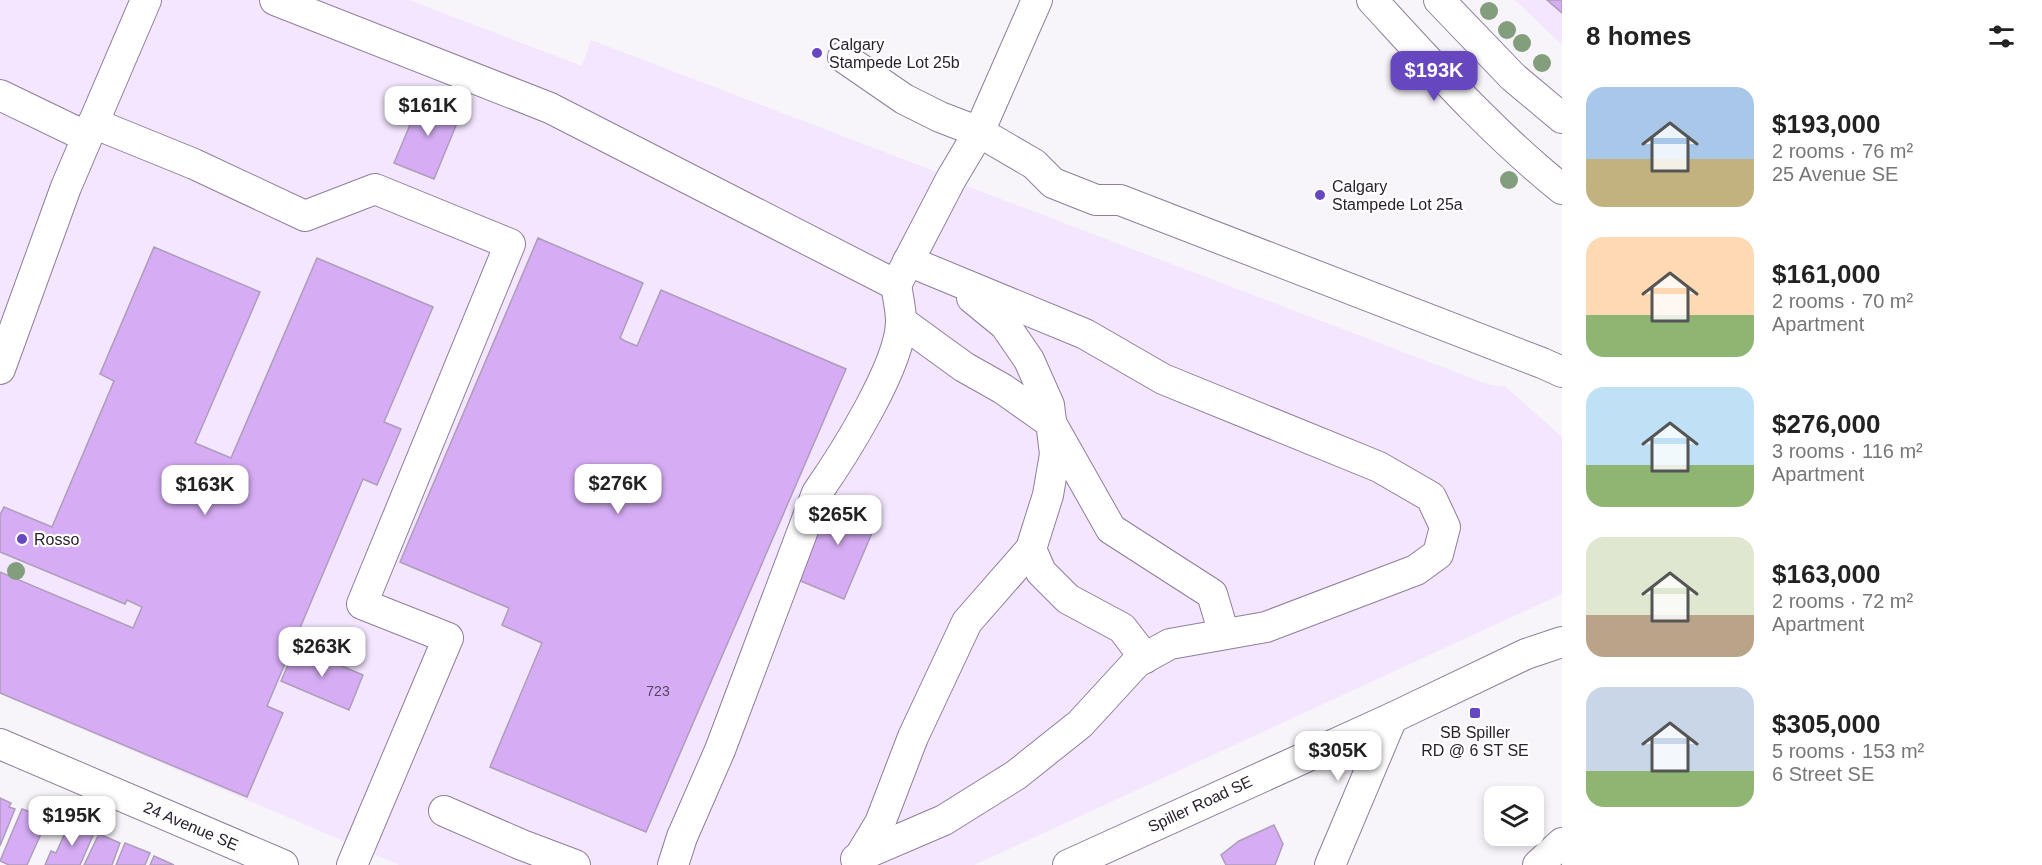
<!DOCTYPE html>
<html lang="en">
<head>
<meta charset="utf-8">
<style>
	:root { --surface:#fff; --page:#f2f2f2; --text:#222; --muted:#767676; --accent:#6747c0 }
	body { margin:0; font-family:Helvetica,sans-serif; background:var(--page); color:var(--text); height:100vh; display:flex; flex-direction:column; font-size:22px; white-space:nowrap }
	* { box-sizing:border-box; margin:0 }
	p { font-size:20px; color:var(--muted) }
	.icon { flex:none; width:33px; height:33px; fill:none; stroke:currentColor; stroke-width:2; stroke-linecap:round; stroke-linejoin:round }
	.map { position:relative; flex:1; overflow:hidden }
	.panel { display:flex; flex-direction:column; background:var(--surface); width:480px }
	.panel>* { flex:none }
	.controls { position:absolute; left:1484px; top:786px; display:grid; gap:12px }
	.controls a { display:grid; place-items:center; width:60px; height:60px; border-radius:12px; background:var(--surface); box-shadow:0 3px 9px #0003; font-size:30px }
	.price { position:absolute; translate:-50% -51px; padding:0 14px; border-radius:12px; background:#fff; color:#222; font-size:20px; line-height:39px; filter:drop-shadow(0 2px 3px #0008) }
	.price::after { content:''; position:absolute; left:50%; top:36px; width:18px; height:14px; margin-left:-9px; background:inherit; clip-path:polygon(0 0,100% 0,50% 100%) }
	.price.current { background:var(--accent); color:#fff }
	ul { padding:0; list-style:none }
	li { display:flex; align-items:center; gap:18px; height:150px; padding:0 24px }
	li span { display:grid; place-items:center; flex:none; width:168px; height:120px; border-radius:18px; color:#555 }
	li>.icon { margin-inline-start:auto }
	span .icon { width:72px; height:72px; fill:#fffc; stroke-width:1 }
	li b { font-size:26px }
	h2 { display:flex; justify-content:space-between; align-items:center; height:72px; padding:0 24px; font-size:26px }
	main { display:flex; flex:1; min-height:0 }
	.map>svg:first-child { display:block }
</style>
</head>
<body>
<main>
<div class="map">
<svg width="1562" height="865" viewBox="0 0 1562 865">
	<rect width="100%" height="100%" fill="#f7f4fa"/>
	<g fill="#f3e6fe">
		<path d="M 0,0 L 409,0 L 582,66 L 591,40 L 934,171 L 969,187 L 1490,385 L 1506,387 L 1562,437 L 1562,594 L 974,865 L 399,865 L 0,694 Z"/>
		<path d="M 1515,0 L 1562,0 L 1562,45 Z"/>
	</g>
	<g fill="#d6adf5" stroke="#ad9dba" stroke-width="1.5">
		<path d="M 1547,0 L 1562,0 L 1562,13 Z"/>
		<path d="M 423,94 L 462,111 L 434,179 L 394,163 Z"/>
		<path d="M 538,238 L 643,283 L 620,338 L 625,341 L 637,346 L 661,290 L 846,369 L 646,832 L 490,767 L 542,643 L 502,625 L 509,608 L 400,562 Z"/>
		<path d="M 154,247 L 260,292 L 195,443 L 231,458 L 317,258 L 433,307 L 384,422 L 401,429 L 377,485 L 363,479 L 267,706 L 283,713 L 247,797 L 0,693 L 0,572 L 133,628 L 142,607 L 127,600 L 125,604 L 0,552 L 0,515 L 4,507 L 52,527 L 114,381 L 100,374 Z"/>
		<path d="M 832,494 L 880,514 L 844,599 L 796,579 Z"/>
		<path d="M 296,647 L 363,675 L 349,710 L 281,681 Z"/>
		<path d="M 0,798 L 11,803 L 9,807 L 15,809 L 0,846 Z"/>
		<path d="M 36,808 L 50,814 L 27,865 L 9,865 L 0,861 L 22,809 L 33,813 Z"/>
		<path d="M 70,822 L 94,833 L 80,865 L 45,865 L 51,851 L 56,853 Z"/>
		<path d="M 1274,825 L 1283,844 L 1275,865 L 1226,865 L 1221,855 L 1239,841 Z"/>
		<path d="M 99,834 L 120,843 L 112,865 L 84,865 Z"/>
		<path d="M 125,843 L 150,853 L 145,865 L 116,865 Z"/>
		<path d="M 154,856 L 174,865 L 150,865 Z"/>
	</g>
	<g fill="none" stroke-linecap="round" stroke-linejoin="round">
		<g stroke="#8e7e9b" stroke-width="32">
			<g id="minor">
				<path d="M 275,0 L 550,108 L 896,285 L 951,179 L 979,132 L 940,117 L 904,99 L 843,57"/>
				<path d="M 1037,0 L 979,132 L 1034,164 L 1053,183 L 1096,200 L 1120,200 L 1542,363 L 1562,372"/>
				<path d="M 1372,0 C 1433,66 1492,133 1562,189"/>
				<path d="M 1439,0 L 1513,77 L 1562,118"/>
				<path d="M 0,95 L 87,137"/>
				<path d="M 93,123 L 194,164 L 305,216 L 375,189 L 510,244 L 362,604 L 448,638 L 352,865"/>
				<path d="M 902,322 L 964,367 L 1003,389 L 1051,423 L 1111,529 L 1212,594 L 1224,634"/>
				<path d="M 0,369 L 66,187 L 146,0"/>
				<path d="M 1031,549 L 1041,572 L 1068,599 L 1122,628 L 1145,658"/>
				<path d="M 0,744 L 283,865"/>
				<path d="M 444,811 L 522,845 L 575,865"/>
				<path d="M 860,856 L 944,820 L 1016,775 L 1080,724 L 1137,662 L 1170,644 L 1266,627 L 1416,570 L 1438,554 L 1445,527 L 1431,497 L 1379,467 L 1163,379 L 1085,334 L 908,261"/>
				<path d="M 856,859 L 860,856 L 880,823 L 913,737 L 967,622 L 1031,549 L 1048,495 L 1055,454 L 1049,405 L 1029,360 L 1005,325 L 972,298"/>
				<path d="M 673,865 L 682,837 L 720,750 L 817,493 C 842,457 901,365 901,321 C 901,310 898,297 896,285"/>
				<path d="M 1068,865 L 1392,718 L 1526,654 L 1562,642"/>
				<path d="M 1330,865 L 1392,718"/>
				<path d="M 1538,865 L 1562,843"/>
			</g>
		</g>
		<use href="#minor" stroke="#fff" stroke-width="30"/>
	</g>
	<g fill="#839e7c">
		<circle cx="1489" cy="11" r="9"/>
		<circle cx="1507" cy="30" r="9"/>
		<circle cx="1522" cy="43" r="9"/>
		<circle cx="1542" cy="63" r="9"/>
		<circle cx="1411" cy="81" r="9"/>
		<circle cx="1509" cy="180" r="9"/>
		<circle cx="16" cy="571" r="9"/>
	</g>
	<g fill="#6747c0" stroke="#fff" stroke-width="2">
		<circle cx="817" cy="53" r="6"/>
		<circle cx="1320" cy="195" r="6"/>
		<circle cx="22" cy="539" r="6"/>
		<rect x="1469" y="707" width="12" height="12" rx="3"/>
	</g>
	<g text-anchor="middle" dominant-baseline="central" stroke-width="4.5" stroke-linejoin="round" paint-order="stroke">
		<g font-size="14" fill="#544560">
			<text x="658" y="691">723</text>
		</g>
		<g font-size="16" fill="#29222e" stroke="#fff" text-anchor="start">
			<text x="829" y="44">Calgary<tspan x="829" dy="18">Stampede Lot 25b</tspan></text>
			<text x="1332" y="186">Calgary<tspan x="1332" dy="18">Stampede Lot 25a</tspan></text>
			<text x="34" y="539">Rosso</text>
			<text x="1475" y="732" text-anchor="middle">SB Spiller<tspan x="1475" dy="18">RD @ 6 ST SE</tspan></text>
		</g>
		<g font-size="16" fill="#29222e" stroke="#fff">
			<text transform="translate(1200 804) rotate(-25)">Spiller Road SE</text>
			<text transform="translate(191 826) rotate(23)">24 Avenue SE</text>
		</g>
	</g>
</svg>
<div class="controls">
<a><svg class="icon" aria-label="layers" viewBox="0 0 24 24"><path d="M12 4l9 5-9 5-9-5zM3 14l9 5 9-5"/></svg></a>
</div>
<b class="price current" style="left:1434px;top:102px">$193K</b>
<b class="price" style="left:428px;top:137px">$161K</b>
<b class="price" style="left:618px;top:515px">$276K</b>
<b class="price" style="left:205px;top:516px">$163K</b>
<b class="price" style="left:838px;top:546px">$265K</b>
<b class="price" style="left:322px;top:678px">$263K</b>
<b class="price" style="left:1338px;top:782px">$305K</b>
<b class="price" style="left:72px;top:847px">$195K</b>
</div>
<section class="panel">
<h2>8 homes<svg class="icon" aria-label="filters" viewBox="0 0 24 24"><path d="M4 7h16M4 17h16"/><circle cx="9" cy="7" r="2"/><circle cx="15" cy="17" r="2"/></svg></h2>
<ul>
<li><span style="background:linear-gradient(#a9c7e8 60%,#c2b280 0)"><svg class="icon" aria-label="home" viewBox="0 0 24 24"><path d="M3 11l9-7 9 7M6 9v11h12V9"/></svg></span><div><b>$193,000</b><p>2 rooms · 76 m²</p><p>25 Avenue SE</p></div></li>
<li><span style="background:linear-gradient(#ffd9b3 65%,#8fb573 0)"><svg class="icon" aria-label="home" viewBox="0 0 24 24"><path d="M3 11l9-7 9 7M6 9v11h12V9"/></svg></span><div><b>$161,000</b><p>2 rooms · 70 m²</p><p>Apartment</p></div></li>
<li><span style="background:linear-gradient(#bfe0f5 65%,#8fb573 0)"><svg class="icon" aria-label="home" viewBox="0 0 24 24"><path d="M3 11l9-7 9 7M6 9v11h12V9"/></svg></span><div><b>$276,000</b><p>3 rooms · 116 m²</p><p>Apartment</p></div></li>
<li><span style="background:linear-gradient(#dfe7d0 65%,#b9a48a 0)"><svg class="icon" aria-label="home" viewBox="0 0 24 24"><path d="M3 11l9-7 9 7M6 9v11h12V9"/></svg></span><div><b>$163,000</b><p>2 rooms · 72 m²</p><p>Apartment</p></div></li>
<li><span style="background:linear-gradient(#c9d6e8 70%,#8fb573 0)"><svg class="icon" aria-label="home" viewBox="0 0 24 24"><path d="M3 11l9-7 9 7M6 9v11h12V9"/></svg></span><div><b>$305,000</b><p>5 rooms · 153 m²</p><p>6 Street SE</p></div></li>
</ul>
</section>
</main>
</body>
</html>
